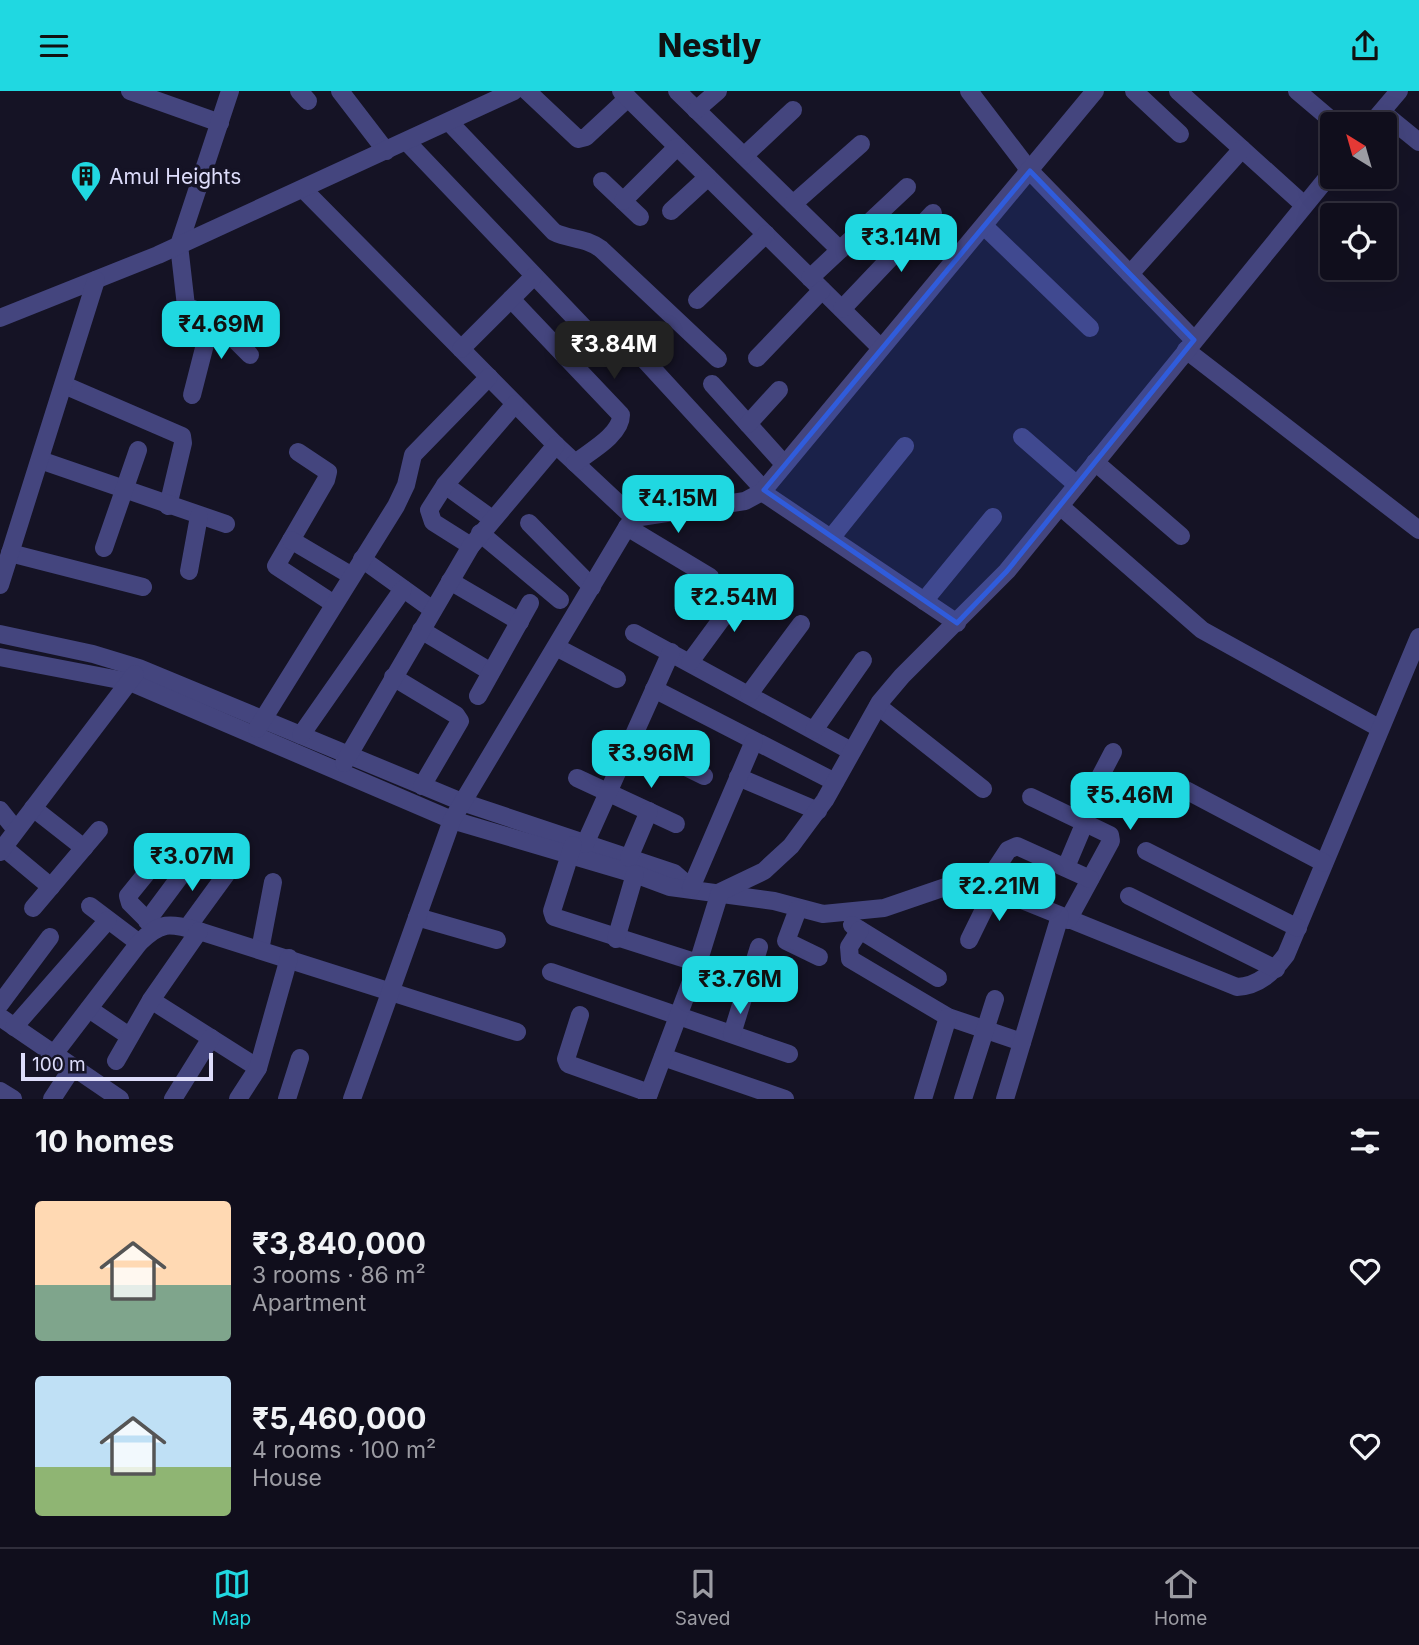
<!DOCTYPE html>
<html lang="en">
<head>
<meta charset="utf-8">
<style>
	:root { --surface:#100e1c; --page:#1e1c29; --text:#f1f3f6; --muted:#9c9ca3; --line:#302e3b; --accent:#20d8e1 }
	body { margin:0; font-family:Inter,sans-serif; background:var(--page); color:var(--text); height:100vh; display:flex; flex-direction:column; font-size:26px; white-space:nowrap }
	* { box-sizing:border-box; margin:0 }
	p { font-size:23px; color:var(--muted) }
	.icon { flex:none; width:38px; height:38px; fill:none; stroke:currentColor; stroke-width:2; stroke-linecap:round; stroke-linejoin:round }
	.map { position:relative; height:1008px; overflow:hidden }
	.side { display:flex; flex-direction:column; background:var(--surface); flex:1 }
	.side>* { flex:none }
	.needle { width:46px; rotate:323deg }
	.controls { position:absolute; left:1320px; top:21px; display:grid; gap:14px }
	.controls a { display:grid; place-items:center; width:77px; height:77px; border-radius:7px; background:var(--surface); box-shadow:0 7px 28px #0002,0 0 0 2px var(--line); font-size:35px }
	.scale { position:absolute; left:21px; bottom:18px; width:192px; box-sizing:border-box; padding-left:7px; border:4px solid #dddcfa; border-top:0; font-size:19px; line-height:24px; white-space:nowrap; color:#dddcfa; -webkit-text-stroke:5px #151325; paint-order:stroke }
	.price { position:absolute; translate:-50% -60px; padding:0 16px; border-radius:14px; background:var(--accent); color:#111; font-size:23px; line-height:46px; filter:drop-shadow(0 2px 4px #0008) }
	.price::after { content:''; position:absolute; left:50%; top:42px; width:21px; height:16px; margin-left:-10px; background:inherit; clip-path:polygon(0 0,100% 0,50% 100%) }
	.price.active { background:#222; color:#fff }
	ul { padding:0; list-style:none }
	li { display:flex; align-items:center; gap:21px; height:175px; padding:0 35px }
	li span { display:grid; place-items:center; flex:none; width:196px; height:140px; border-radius:7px; color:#555 }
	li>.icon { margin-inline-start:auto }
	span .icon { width:84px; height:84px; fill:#fffc; stroke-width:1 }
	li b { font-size:30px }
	h2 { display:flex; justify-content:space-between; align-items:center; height:84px; padding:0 35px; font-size:30px }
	header { display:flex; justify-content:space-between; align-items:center; height:91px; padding:0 35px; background:var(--accent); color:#111; font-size:32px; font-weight:800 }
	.tab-bar { display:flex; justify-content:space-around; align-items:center; height:98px; border-top:2px solid var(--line); background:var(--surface); font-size:19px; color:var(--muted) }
	.tab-bar a { display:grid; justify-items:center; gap:4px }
	.tab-bar .active { color:var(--accent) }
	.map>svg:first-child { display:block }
</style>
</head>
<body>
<header><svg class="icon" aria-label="menu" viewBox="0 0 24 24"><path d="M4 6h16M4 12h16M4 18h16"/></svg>Nestly<svg class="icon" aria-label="share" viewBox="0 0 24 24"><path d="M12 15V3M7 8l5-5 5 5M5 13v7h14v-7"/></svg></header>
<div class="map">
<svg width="1419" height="1008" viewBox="0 0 1419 1008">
	<rect width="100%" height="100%" fill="#151325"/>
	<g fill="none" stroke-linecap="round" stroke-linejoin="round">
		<g stroke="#44457e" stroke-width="18">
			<path d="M 130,0 L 220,32"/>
			<path d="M 230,0 L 179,154 L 186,215 L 212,226 L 250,264"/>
			<path d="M 299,0 L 308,10"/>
			<path d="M 340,0 L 386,60"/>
			<path d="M 527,0 L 578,48 L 586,46 L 628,7"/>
			<path d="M 621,0 L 881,257"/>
			<path d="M 677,0 L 840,159"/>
			<path d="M 969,0 L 1030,80 L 1194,249"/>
			<path d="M 1134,0 L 1180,43"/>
			<path d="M 1178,0 L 1304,114"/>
			<path d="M 1297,0 L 1336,33"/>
			<path d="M 696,19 L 718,0"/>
			<path d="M 1382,21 L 1419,51"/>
			<path d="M 450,32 L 554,141 C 570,149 585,146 601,158 L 718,268"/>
			<path d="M 1371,33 L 1399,0"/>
			<path d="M 407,51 L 592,245 L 618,259 L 631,258 L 640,264 L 764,399"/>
			<path d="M 744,65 L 793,19"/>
			<path d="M 602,90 L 640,126"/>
			<path d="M 303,98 L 556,354 L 634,427"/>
			<path d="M 623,110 L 677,56"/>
			<path d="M 793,113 L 861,53"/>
			<path d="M 671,120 L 708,86"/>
			<path d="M 984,135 L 1090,237"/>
			<path d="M 1130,183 L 1242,58"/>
			<path d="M 810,187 L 907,96"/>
			<path d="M 511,208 L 621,324 C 621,344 589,361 575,372"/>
			<path d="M 697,209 L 766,143"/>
			<path d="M 842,218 L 933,122"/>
			<path d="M 0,227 L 158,164 L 514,0"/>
			<path d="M 461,258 L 534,185"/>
			<path d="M 1186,259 L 1419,439"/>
			<path d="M 757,267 L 822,199"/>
			<path d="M 712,293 L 784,373"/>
			<path d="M 64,294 L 182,345 L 183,352 L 168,415"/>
			<path d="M 192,304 L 212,226"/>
			<path d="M 748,333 L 779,299"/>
			<path d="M 1022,346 L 1077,394"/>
			<path d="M 298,361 L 328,381 L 326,389 L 276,475 L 334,513"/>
			<path d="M 40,369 L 226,433"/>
			<path d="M 1095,371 L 1181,445"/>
			<path d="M 445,394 L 492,428"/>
			<path d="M 762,401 L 957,532"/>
			<path d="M 1060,415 L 1202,539 L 1379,637"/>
			<path d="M 529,432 L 592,496"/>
			<path d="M 627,436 L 710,486"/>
			<path d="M 480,442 L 560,509"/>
			<path d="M 831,447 L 905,355"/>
			<path d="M 291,449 L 352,485"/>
			<path d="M 471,455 L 433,431 L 429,419 L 445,394 L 515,313"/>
			<path d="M 104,457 L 138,359"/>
			<path d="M 10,462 L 143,496"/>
			<path d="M 362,468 L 433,519"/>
			<path d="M 189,480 L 199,425"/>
			<path d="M 450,490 L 520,531"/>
			<path d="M 0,494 L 96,189"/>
			<path d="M 924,510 L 993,426"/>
			<path d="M 421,539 L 491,581"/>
			<path d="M 634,542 L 851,660"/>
			<path d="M 0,543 L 93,563 L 139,577 L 462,711 L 674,782 L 691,797"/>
			<path d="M 556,556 L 617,588"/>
			<path d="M 0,566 L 130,591 L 452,729 L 635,783 L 670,796 L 774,810 L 823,823 L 884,817 L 957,792 L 985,794 L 1237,896 C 1259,895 1273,881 1286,864 L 1419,546"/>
			<path d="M 690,571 L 748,492"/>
			<path d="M 393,586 L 456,624 L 460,630 L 422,695"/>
			<path d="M 654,598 L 835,691"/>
			<path d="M 749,603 L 801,533"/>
			<path d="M 478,605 L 530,512"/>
			<path d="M 878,615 L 983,698"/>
			<path d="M 257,638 L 396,415 L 406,394 L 413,364 L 489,286"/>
			<path d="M 814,639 L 863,569"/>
			<path d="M 301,644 L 403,498"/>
			<path d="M 631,649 L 704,685"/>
			<path d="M 344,672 L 471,455 L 556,354"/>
			<path d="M 738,686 L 818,720"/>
			<path d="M 577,687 L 676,733"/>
			<path d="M 1182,697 L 1324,772"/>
			<path d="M 1031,706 L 1110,744 L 1111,750 L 1068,829"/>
			<path d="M 33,717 L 84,757"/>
			<path d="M 0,719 L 16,739"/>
			<path d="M 1078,728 L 1113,661"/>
			<path d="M 585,753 L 671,561"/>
			<path d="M 573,754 L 552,820 L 554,826 L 698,872"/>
			<path d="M 3,756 L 51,796"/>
			<path d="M 1146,760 L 1298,837"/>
			<path d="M 0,761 L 135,583"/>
			<path d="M 629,767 L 649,720"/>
			<path d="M 1066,776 L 1085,731"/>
			<path d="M 985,794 L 1008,759 L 1017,755 L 1090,788"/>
			<path d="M 691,797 L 754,650"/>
			<path d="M 1129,805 L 1276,878"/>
			<path d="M 90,815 L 139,852"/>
			<path d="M 33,817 L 99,739"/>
			<path d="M 798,818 L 786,850 L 819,866"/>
			<path d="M 417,826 L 497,849"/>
			<path d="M 147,830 L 205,752"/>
			<path d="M 852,834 L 938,887"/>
			<path d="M 155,837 L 130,812 L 128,805 L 162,763"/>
			<path d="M 187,837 L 238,767"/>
			<path d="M 860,839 L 849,856 L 850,868 L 948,926 L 1022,951"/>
			<path d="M 616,848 L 635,783"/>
			<path d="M 969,849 L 994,798"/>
			<path d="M 260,859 L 273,791"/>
			<path d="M 551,881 L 789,963"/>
			<path d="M 151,909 L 258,977"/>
			<path d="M 0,913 L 50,846"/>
			<path d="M 89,918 L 129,945"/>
			<path d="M 580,924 L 566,968 L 568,973 L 649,1002"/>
			<path d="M 0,926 L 120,1008"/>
			<path d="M 14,936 L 108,829"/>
			<path d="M 732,943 L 759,856"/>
			<path d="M 54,963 L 139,852 C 161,830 169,832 199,840 L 517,941"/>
			<path d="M 663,966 L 785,1008"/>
			<path d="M 116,970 L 151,909 L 199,840"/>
			<path d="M 0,1000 L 13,1008"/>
			<path d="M 52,1008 L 73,976"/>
			<path d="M 173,1008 L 211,947"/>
			<path d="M 238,1008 L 258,977 L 289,867"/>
			<path d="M 287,1008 L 300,967"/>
			<path d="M 352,1008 L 452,729 L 627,436 L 634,427 L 745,410 L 762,401 L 1095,0"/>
			<path d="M 647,1008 L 698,872 L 720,801 L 764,780 L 791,755 L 825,709 L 880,611 L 902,585 L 1007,480 L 1332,81"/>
			<path d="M 923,1008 L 948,926"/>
			<path d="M 963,1008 L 995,908"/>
			<path d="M 1005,1008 L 1060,825"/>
		</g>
	</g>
	<path fill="#305cdb" fill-opacity="0.2" stroke="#305cdb" stroke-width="5" stroke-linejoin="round" d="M 1030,80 L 1194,249 L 1007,480 L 957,532 L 764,399 Z"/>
	<defs>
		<g id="building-pin" transform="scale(1.575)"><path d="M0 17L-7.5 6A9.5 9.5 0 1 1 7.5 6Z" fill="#20d8e1" stroke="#151325"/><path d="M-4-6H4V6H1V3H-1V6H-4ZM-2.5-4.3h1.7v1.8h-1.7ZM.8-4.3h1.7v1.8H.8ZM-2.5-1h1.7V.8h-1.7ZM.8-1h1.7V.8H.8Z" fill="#111"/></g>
	</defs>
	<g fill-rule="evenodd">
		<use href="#building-pin" x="86" y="85"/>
	</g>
	<g text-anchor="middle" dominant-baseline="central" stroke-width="7" stroke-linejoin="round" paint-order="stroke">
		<g font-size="21" fill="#dddcfa" stroke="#151325" text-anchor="start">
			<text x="109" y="85">Amul Heights</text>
		</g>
	</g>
</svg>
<div class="controls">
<a><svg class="needle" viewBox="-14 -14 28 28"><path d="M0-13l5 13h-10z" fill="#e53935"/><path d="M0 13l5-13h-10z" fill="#9c9ca3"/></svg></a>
<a><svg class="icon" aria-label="locate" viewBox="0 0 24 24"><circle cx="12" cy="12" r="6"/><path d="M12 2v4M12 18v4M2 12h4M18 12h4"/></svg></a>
</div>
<div class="scale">100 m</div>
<b class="price" style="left:901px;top:183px">₹3.14M</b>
<b class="price" style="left:221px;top:270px">₹4.69M</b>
<b class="price active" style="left:614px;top:290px">₹3.84M</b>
<b class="price" style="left:678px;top:444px">₹4.15M</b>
<b class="price" style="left:734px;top:543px">₹2.54M</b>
<b class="price" style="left:651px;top:699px">₹3.96M</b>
<b class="price" style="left:1130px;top:741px">₹5.46M</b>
<b class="price" style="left:192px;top:802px">₹3.07M</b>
<b class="price" style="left:999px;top:832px">₹2.21M</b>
<b class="price" style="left:740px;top:925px">₹3.76M</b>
</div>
<section class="side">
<h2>10 homes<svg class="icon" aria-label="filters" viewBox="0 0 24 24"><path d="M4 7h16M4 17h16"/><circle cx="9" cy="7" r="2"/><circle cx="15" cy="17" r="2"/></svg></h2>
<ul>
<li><span style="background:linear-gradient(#ffd9b3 60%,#7fa58c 0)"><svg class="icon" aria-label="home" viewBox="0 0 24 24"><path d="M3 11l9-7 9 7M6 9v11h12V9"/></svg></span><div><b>₹3,840,000</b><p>3 rooms · 86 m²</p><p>Apartment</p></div><svg class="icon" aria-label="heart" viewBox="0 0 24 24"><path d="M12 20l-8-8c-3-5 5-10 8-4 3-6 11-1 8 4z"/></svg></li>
<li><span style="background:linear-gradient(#bfe0f5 65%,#8fb573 0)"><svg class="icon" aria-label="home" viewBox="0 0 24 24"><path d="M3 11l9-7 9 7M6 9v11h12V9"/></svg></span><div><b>₹5,460,000</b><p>4 rooms · 100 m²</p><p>House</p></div><svg class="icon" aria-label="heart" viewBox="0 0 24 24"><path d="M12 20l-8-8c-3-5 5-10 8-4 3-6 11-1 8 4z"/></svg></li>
</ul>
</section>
<nav class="tab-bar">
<a class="active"><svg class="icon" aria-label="map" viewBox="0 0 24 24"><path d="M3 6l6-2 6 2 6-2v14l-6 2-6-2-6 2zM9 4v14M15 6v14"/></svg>Map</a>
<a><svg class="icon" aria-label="saved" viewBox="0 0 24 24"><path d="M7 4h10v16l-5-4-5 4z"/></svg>Saved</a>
<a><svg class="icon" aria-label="home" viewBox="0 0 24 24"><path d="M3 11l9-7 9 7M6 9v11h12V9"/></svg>Home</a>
</nav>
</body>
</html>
